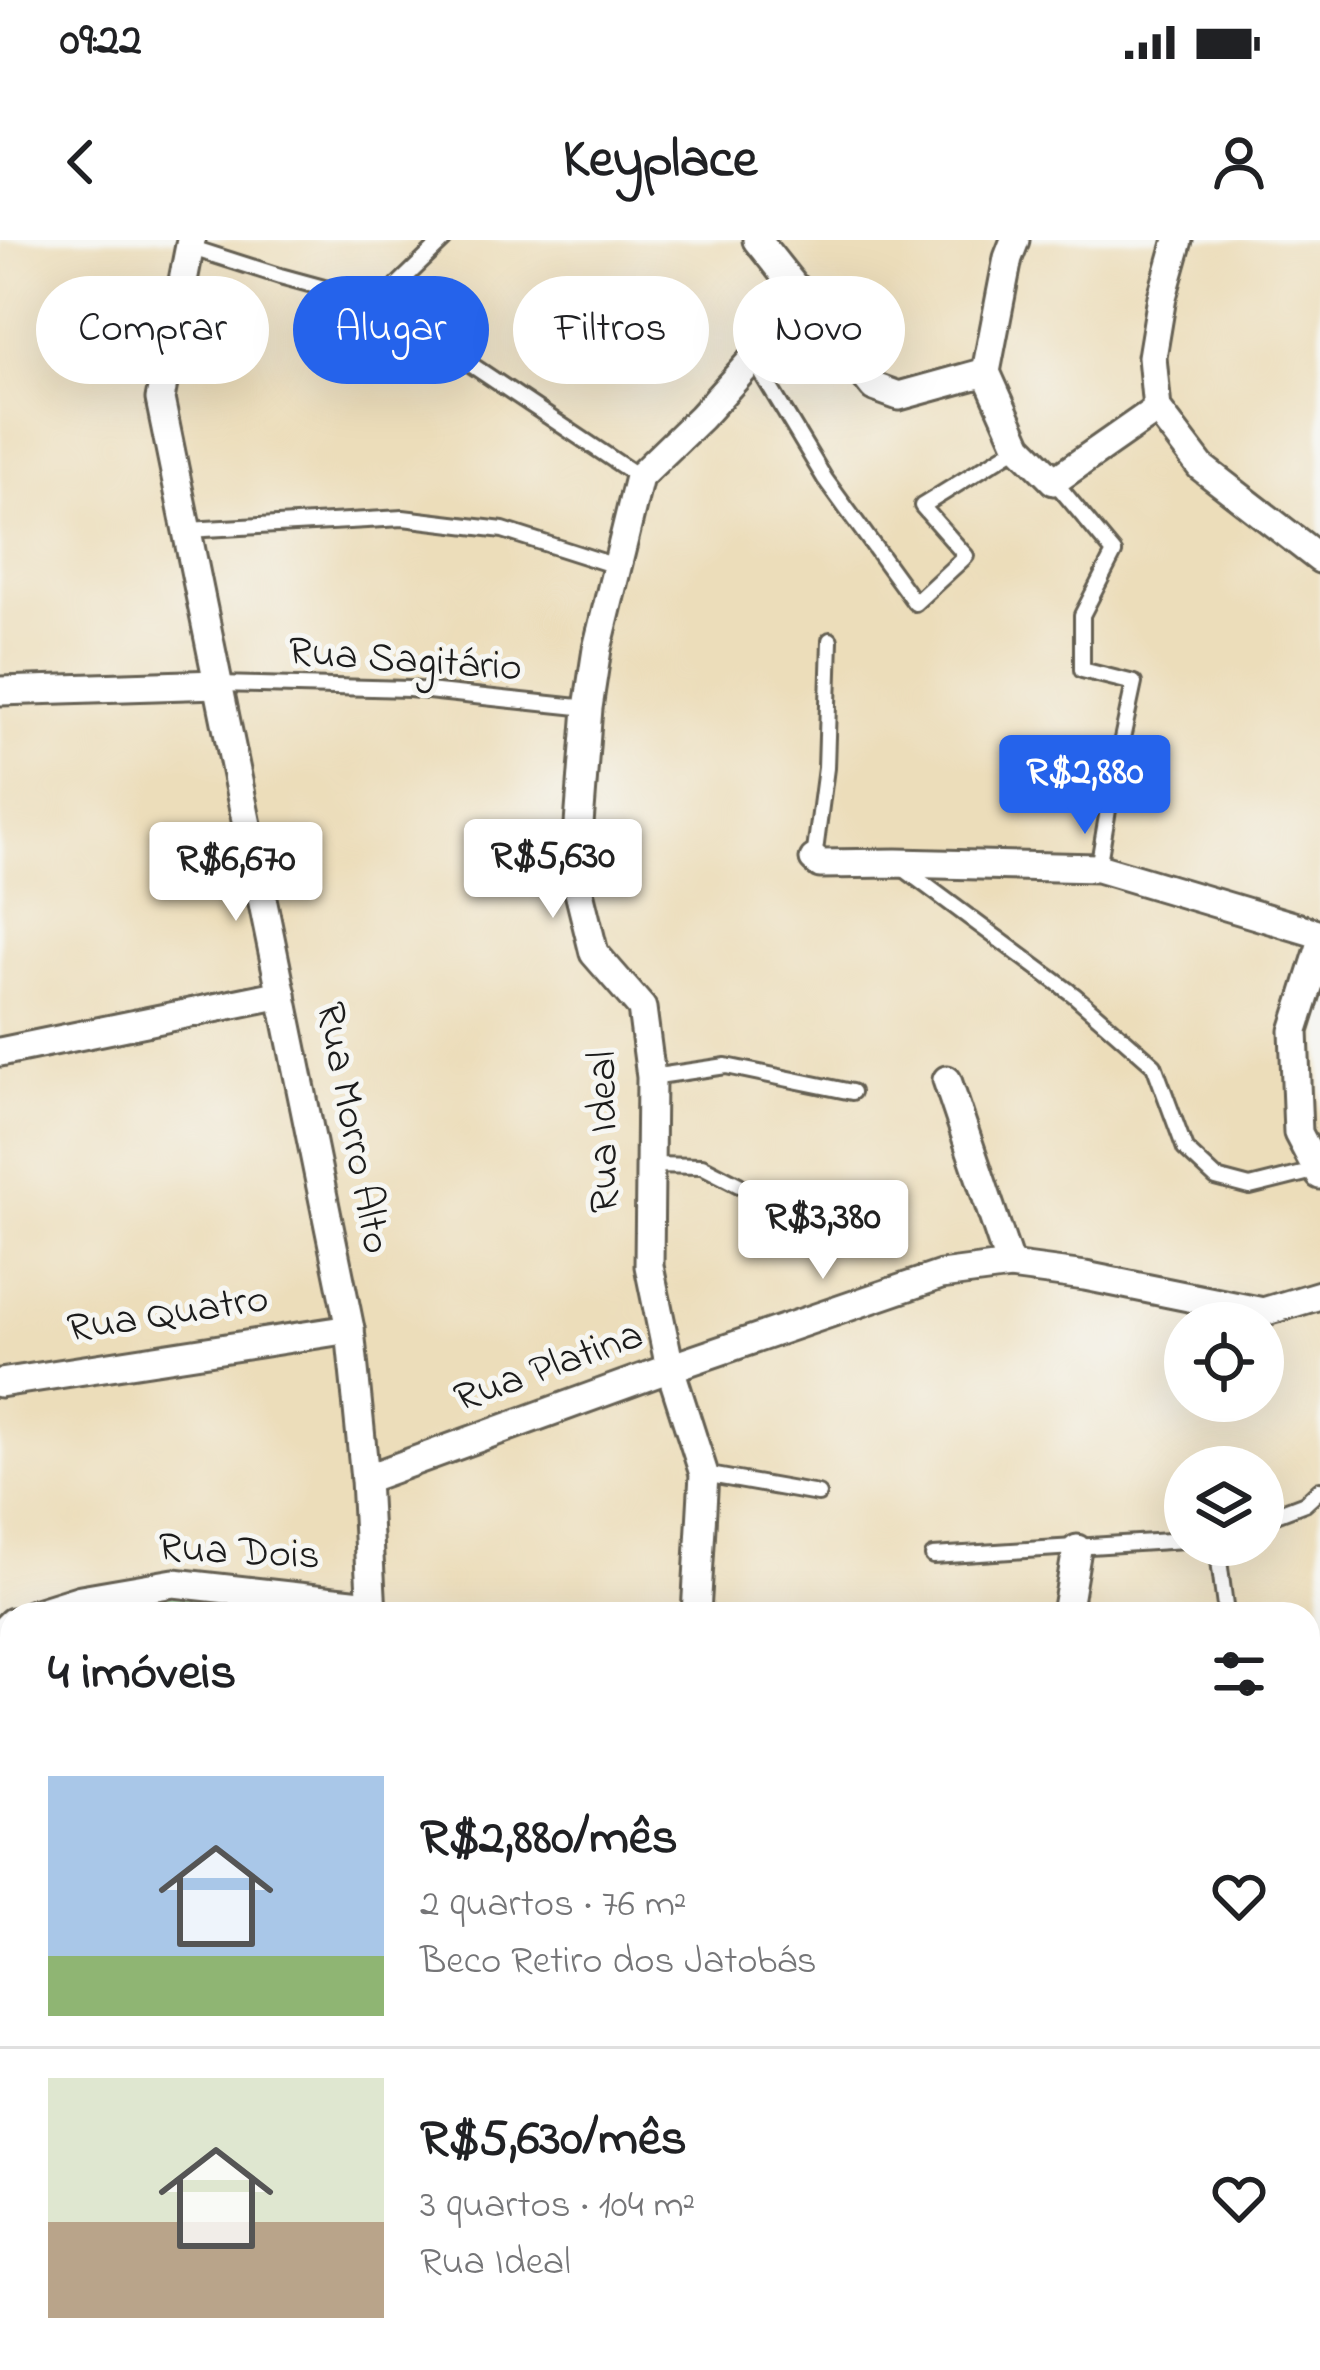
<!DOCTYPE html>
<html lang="pt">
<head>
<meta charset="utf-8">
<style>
	:root { --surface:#fff; --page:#f2f2f2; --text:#202124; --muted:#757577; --line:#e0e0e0; --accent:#2563eb }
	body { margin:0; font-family:"Indie Flower",sans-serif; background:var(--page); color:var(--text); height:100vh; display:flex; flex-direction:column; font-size:45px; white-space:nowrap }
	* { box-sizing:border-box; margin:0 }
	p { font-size:39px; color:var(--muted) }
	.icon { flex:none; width:66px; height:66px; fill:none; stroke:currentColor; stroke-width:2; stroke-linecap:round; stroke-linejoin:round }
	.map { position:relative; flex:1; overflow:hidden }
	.side { position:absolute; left:0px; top:1362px; width:1320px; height:768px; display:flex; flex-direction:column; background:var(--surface); border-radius:36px 36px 0 0; box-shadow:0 12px 48px #0002 }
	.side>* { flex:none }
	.guide { position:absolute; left:36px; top:36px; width:1248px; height:108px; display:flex; gap:24px }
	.tools { position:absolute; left:1164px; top:1062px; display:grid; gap:24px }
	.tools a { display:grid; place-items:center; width:120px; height:120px; border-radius:50%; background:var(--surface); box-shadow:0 12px 48px #0002; font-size:60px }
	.price { position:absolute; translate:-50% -102px; padding:0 27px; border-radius:12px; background:#fff; color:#222; font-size:39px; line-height:78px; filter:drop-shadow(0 3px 6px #0008) }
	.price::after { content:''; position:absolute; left:50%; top:72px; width:36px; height:27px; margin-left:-18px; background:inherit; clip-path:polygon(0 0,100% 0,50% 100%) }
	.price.current { background:var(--accent); color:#fff }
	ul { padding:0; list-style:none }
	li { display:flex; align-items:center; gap:36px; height:300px; padding:0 48px }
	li+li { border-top:3px solid var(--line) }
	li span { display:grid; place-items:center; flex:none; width:336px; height:240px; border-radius:0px; color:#555 }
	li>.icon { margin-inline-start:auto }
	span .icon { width:144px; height:144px; fill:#fffc; stroke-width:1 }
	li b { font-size:51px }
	h2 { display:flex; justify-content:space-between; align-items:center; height:144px; padding:0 48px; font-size:51px }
	.tag { padding:0 42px; border-radius:54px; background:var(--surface); box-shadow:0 12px 48px #0002; font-size:42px; line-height:108px }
	.tag.current { background:var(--accent); color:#fff }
	.status { display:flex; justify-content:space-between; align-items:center; height:84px; padding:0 60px; background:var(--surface); direction:ltr }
	.status svg { height:33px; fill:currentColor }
	header { display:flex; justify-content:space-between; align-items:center; height:156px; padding:0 48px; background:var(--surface); font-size:54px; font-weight:700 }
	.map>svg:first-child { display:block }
</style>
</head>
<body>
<div class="status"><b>09:22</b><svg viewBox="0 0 49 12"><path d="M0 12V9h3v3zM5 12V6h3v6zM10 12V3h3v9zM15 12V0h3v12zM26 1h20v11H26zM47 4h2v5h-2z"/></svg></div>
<header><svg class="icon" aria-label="back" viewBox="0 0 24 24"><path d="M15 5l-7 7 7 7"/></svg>Keyplace<svg class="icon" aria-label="person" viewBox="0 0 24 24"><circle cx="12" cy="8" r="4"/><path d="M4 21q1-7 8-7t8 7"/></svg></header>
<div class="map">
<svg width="1320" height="2130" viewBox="0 0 1320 2130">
	<rect width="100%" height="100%" fill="#f6f6f2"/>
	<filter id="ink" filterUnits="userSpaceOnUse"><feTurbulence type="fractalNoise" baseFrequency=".00833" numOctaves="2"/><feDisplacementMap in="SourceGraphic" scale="24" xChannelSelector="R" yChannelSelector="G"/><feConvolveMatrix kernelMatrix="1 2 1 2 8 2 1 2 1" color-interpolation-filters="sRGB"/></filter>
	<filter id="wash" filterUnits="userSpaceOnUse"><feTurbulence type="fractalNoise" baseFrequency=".004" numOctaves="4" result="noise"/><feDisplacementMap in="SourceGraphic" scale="48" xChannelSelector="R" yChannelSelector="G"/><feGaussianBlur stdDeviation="2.7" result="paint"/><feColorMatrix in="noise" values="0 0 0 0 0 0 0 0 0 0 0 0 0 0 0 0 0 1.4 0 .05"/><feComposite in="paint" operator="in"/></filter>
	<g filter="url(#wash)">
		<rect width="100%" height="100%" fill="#ecddba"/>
		<path fill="#8ed590" stroke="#557856" stroke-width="3" d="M 181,1352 L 263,1374 L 69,1374 Z"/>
	</g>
	<g filter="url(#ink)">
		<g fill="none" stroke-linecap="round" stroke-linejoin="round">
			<g stroke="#656053" stroke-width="20">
				<g id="lane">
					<path d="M 189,7 L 280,36 L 379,63 L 639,237"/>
					<path d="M 379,63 L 444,0"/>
					<path d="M 753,119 L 825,239 L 915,363 L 966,316 L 922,266 L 1019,206"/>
					<path d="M 1054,241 L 1114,313 L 1082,375 L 1082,430 L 1134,443 L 1113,541 L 1098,628"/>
					<path d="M 187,290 L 403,278 L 503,290 L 616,326"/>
					<path d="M 218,444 L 409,449 L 588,468"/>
					<path d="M 814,619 L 826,528 L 830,400"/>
					<path d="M 900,626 L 1074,755 L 1154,825 L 1185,909 L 1216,938 L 1250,947 L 1318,930"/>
					<path d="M 651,837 L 726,826 L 852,852"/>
					<path d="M 650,925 L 702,926 L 739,945"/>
					<path d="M 704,1234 L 818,1254"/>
					<path d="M 1263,1279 L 1305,1263 L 1320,1249"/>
					<path d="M 1217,1305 L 1226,1374"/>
					<path d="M 933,1316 L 1185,1300"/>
					<path d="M 1308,1431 L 1320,1432"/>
					<path d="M 1308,1985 L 1320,1986"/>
				</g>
			</g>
			<g stroke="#656053" stroke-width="33">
				<g id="street">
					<path d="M 191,0 L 160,159 L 350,1089 L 365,1239 L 372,1374"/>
					<path d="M 757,0 L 874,147 L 899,156 L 986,132"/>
					<path d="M 1015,0 L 1008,18 L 986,132 L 1019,206 L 1054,241 L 1157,169"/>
					<path d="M 1178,0 L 1162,57 L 1152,117 L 1157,169 L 1201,227 L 1320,319"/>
					<path d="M 0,451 L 218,444"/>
					<path d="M 814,619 L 820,624 L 896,623 L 1098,628 L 1320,694"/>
					<path d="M 1320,709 L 1294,791 L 1298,893 L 1320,935"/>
					<path d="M 0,812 L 282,754"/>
					<path d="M 947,840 L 1010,1026"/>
					<path d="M 0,1143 L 350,1089"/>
					<path d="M 365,1239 L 670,1128 L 941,1035 L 1010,1026 L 1085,1036 L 1263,1072 L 1320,1055"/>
					<path d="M 33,1374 L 81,1359 L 174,1343 L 370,1365"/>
					<path d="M 696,1374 L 704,1234 L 670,1128 L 649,1026 L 651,837 L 642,768 L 594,713 L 575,636 L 588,468 L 597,409 L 639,237 L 701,177 L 753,119 L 811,67"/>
					<path d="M 1066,1374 L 1077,1309"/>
					<path d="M 0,1394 L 12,1382"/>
					<path d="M 0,1519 L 12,1524"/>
					<path d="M 1308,1765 L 1320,1770"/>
					<path d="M 0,1858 L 12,1883"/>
					<path d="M 0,1998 L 12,1996"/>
					<path d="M 786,2118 L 796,2130"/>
					<path d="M 673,2130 L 688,2118"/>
				</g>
			</g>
			<use href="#lane" stroke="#fff" stroke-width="14"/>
			<use href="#street" stroke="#fff" stroke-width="27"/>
		</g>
	</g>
	<g text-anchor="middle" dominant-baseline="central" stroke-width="10" stroke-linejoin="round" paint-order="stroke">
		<g font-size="42" fill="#1c1c1c" stroke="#f6f6f2">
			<text transform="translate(405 421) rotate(4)">Rua Sagitário</text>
			<text transform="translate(352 888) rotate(79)">Rua Morro Alto</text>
			<text transform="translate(605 892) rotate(-91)">Rua Ideal</text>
			<text transform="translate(168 1075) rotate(-9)">Rua Quatro</text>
			<text transform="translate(549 1128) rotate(-20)">Rua Platina</text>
			<text transform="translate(239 1313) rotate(3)">Rua Dois</text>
		</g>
	</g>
</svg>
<div class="tools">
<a><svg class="icon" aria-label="locate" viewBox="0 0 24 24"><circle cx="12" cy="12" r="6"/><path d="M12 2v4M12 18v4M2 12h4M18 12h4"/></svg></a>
<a><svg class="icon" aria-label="layers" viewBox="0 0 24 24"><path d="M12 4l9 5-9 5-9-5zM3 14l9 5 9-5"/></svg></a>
</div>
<b class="price current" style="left:1085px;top:597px">R$2,880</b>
<b class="price" style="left:553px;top:681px">R$5,630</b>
<b class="price" style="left:236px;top:684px">R$6,670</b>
<b class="price" style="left:823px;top:1042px">R$3,380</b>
<div class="guide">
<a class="tag">Comprar</a>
<a class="tag current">Alugar</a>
<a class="tag">Filtros</a>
<a class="tag">Novo</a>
</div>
<section class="side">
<h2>4 imóveis<svg class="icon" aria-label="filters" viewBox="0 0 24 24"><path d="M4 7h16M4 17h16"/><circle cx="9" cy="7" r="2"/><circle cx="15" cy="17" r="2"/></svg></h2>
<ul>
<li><span style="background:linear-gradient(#a9c7e8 75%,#8fb573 0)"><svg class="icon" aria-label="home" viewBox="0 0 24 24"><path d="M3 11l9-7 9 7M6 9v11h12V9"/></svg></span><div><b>R$2,880/mês</b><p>2 quartos · 76 m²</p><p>Beco Retiro dos Jatobás</p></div><svg class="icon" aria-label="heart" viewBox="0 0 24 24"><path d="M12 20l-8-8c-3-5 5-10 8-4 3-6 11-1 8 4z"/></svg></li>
<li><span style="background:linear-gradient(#dfe7d0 60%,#b9a48a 0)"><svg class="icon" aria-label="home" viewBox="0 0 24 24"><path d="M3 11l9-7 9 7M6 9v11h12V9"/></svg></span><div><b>R$5,630/mês</b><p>3 quartos · 104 m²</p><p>Rua Ideal</p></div><svg class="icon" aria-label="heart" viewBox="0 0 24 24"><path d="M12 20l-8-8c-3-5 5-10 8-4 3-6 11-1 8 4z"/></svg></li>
</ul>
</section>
</div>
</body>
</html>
